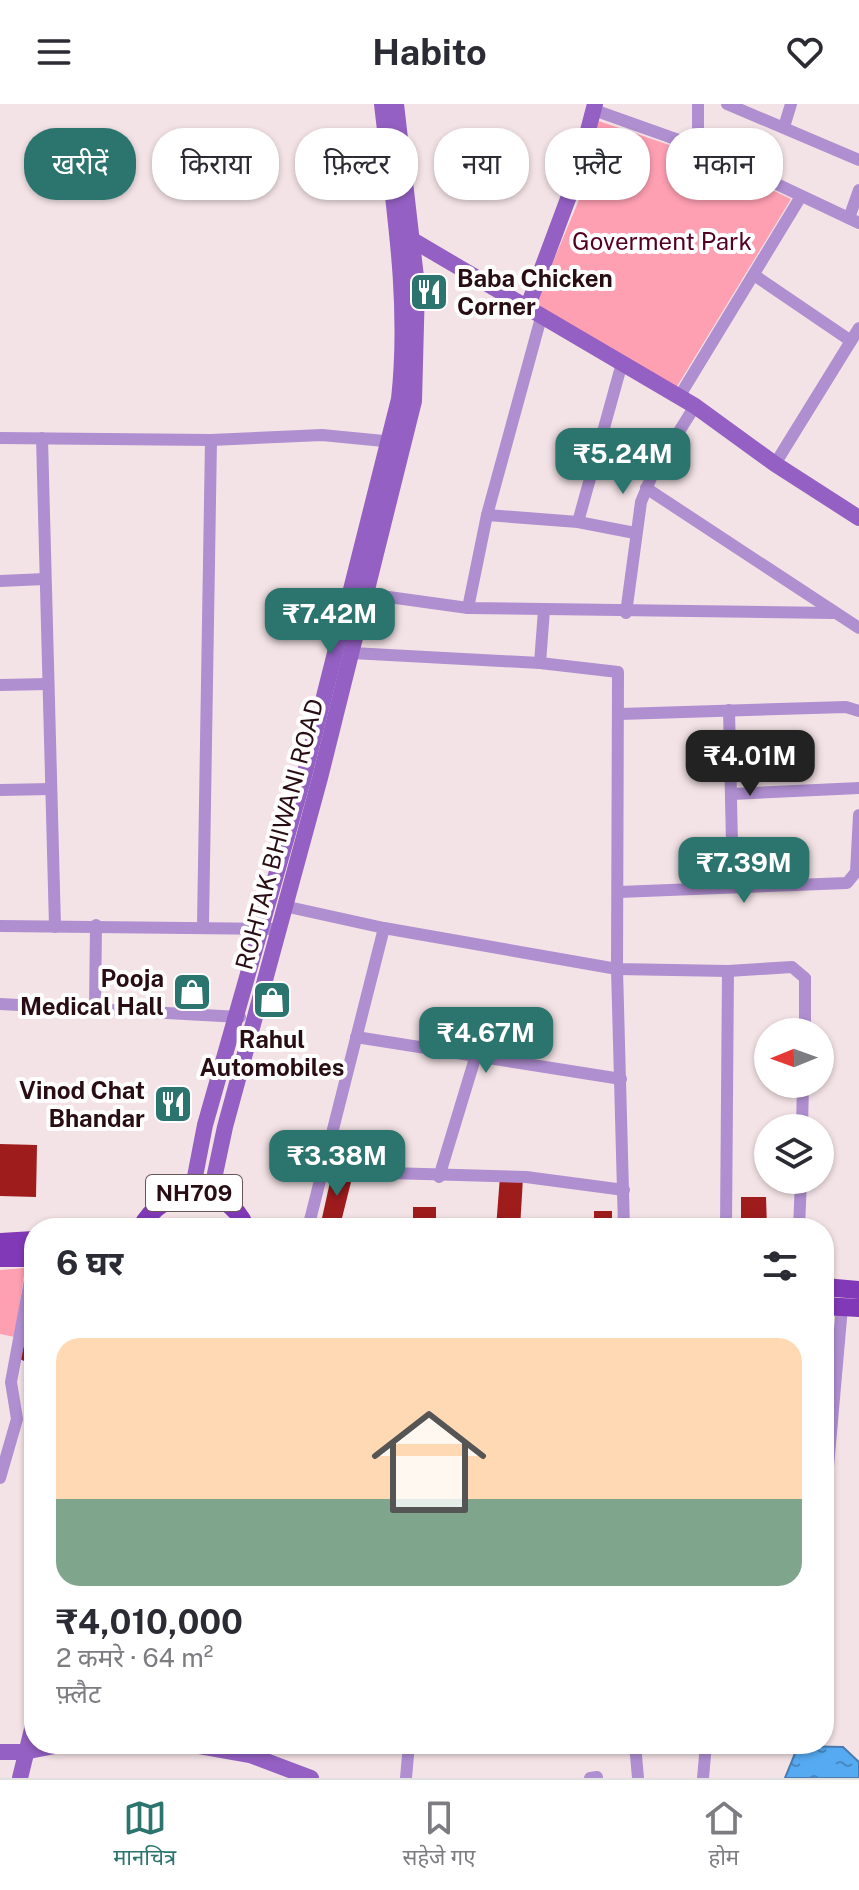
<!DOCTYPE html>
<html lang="hi">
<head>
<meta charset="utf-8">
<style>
	:root { --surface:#fff; --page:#f7f7f7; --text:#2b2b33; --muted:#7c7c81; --line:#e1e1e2; --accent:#2c746e }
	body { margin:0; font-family:"Public Sans","Noto Sans Devanagari",sans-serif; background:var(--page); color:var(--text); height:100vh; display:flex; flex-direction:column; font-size:30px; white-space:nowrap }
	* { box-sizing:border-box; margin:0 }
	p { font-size:26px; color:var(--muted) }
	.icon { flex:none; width:44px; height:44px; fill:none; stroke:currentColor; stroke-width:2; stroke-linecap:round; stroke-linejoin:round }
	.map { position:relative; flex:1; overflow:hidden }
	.panel { position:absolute; left:24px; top:1114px; width:810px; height:536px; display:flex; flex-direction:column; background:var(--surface); border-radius:32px; box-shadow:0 2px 6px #0004 }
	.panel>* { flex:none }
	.banner { position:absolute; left:24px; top:24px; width:812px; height:72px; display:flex; gap:16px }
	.needle { width:52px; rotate:269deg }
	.fabs { position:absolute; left:754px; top:914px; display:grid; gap:16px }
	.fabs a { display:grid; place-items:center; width:80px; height:80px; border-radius:50%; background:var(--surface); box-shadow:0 2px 6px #0004; font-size:40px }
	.price { position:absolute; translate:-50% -68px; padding:0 18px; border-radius:16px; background:var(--accent); color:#fff; font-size:26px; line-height:52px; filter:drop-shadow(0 2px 4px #0008) }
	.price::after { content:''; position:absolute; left:50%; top:48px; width:24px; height:18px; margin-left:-12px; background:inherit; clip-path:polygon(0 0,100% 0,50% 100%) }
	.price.current { background:#222; color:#fff }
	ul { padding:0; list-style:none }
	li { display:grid; align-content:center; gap:16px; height:424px; padding:0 32px }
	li+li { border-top:2px solid var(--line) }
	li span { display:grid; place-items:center; height:248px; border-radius:24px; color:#555 }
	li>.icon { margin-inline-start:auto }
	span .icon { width:144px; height:144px; fill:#fffc; stroke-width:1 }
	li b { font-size:34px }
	h2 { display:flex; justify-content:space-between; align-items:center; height:96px; padding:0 32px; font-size:34px }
	.tag { padding:0 28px; border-radius:32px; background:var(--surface); box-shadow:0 2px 6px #0004; font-size:28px; line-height:72px }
	.tag.current { background:var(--accent); color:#fff }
	header { display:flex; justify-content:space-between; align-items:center; height:104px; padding:0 32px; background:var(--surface); font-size:36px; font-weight:700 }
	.tab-bar { display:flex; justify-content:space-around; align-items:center; height:112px; border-top:2px solid var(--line); background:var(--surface); font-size:22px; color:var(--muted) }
	.tab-bar a { display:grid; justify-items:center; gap:4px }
	.tab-bar .current { color:var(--accent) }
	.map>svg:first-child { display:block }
</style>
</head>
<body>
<header><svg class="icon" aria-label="menu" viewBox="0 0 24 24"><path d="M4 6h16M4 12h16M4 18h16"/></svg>Habito<svg class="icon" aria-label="heart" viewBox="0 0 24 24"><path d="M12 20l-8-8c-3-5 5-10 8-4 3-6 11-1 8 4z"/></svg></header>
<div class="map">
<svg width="859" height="1674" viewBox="0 0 859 1674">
	<defs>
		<pattern id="water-ripples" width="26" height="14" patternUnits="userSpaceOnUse" patternTransform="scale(2)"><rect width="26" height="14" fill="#56aaf1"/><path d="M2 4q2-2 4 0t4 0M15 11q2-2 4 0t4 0" fill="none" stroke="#4789c2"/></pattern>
	</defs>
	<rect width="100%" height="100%" fill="#f4e3e6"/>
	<g fill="#fe9fb2">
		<path d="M 596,16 L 696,50 L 791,95 L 676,284 L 535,201 L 584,84 Z"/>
		<path d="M 25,1164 L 15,1233 L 0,1230 L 0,1166 Z"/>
	</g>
	<path fill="url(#water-ripples)" stroke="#487baf" stroke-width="2" d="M 798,1642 L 843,1643 L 859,1658 L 859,1674 L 785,1674 Z"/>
	<g fill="#9f1c1d">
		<path d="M 0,1040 L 37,1041 L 36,1093 L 0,1092 Z"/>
		<path d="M 332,1069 L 352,1074 L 341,1118 L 322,1114 Z"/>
		<path d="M 500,1072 L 523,1074 L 520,1124 L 496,1124 Z"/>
		<path d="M 741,1093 L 766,1093 L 767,1124 L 741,1124 Z"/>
		<rect x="413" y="1103" width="23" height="21"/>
		<rect x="594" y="1107" width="18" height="17"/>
		<path d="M 30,1219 L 34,1222 L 34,1262 L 20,1255 Z"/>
	</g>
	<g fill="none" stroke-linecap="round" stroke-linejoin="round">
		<g stroke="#b08fd1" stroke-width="12">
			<path d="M 698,0 L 698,43"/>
			<path d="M 727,0 L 859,56"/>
			<path d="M 594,6 L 698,43 L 859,119"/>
			<path d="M 784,23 L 791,0"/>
			<path d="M 849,114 L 859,86"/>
			<path d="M 754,171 L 851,237"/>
			<path d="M 679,293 L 800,94"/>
			<path d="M 0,334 L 211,336 L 322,331 L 394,338"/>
			<path d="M 42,334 L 55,823"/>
			<path d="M 775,360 L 859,224"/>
			<path d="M 646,384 L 859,524"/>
			<path d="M 487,411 L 578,418 L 635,429"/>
			<path d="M 578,418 L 622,259"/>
			<path d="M 0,477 L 45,475"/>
			<path d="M 367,490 L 468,504 L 833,509"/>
			<path d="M 468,504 L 487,411 L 542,210"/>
			<path d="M 626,509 L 641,398 L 653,369 L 695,302"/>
			<path d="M 352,549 L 540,559 L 618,568 L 617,865 L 624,1124"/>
			<path d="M 540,559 L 544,506"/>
			<path d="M 0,581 L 47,580"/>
			<path d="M 729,606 L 733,783"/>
			<path d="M 620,610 L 846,603 L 859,607"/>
			<path d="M 0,686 L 51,685"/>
			<path d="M 732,690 L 859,684"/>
			<path d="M 619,788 L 847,779 L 856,768 L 859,711"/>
			<path d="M 284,802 L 384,824 L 617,865 L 728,867 L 792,863 L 805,874 L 805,928"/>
			<path d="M 203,821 L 211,336"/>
			<path d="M 0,822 L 278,825"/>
			<path d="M 0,900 L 240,913"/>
			<path d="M 95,904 L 96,821"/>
			<path d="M 356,933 L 621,975"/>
			<path d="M 802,1024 L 803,980"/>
			<path d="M 320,1067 L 526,1073 L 624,1086"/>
			<path d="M 439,1073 L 476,951"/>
			<path d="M 308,1124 L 384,824"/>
			<path d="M 726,1124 L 728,867"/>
			<path d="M 799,1124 L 801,1076"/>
			<path d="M 0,1374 L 17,1315 L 11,1278 L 34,1155"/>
			<path d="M 824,1408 L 842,1203"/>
			<path d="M 635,1640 L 638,1674"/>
			<path d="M 406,1674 L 409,1640"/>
			<path d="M 590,1674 L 597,1673"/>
			<path d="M 703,1674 L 706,1640"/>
		</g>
		<g stroke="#9460c3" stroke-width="16">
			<path d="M 409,134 L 695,302 L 775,360 L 859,414"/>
			<path d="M 528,202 L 575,76 L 595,0"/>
			<path d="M 192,1088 L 205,1021 L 303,676 L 399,295 C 410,196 393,98 382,0"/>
			<path d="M 215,1093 L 215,1070 L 225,1023 L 320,674 L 414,297 L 417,182 L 396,0"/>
			<path d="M 188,1640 L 250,1651 L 311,1674"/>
			<path d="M 0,1648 L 24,1648 L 65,1640"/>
			<path d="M 20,1674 L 34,1617"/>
		</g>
		<g stroke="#8139b7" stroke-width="18">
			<path d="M 141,1124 C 162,1081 227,1076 246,1124"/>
			<path d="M 0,1138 L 34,1136"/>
			<path d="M 0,1154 L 34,1154"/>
			<path d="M 824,1183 L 859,1186"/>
			<path d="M 824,1202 L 859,1204"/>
		</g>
	</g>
	<defs>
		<g id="restaurant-square" transform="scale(2)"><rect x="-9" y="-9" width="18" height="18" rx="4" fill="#2c746e" stroke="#fff"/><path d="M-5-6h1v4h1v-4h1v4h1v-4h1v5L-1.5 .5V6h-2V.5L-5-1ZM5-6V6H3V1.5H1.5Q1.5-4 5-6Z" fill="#fff"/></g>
		<g id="shop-square" transform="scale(2)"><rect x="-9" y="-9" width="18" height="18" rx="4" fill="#2c746e" stroke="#fff"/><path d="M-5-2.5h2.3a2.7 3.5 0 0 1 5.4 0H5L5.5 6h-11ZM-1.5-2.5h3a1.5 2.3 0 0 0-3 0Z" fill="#fff"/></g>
	</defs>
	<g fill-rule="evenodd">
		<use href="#restaurant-square" x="429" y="188"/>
		<use href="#shop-square" x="192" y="888"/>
		<use href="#shop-square" x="272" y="896"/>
		<use href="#restaurant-square" x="173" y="1000"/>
	</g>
	<g text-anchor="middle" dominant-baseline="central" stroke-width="8" stroke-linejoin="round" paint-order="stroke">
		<rect fill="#fff" stroke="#69565a" stroke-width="2" x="146" y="1071" width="96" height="36" rx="6"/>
		<g font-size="22" font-weight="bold" fill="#290d14">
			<text x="194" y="1089">NH709</text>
		</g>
		<g font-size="24" fill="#550021" stroke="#fff">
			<text x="662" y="137">Goverment Park</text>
		</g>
		<g font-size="24" font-weight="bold" fill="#290d14" stroke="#fff" text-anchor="end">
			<text x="457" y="174" text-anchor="start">Baba Chicken<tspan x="457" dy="28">Corner</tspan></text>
			<text x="164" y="874">Pooja<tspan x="164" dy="28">Medical Hall</tspan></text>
			<text x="272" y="935" text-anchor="middle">Rahul<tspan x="272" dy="28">Automobiles</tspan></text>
			<text x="145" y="986">Vinod Chat<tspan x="145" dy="28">Bhandar</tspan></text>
		</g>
		<g font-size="24" fill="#290d14" stroke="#fff">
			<text transform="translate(279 730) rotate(-75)">ROHTAK BHIWANI ROAD</text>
		</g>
	</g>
</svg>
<div class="fabs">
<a><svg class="needle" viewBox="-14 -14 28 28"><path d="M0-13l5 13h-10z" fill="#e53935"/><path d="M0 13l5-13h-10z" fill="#7c7c81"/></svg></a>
<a><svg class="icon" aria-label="layers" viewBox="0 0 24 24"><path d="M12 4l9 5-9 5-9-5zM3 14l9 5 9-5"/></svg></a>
</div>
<b class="price" style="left:623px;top:392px">₹5.24M</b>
<b class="price" style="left:330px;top:552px">₹7.42M</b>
<b class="price current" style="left:750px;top:694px">₹4.01M</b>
<b class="price" style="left:744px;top:801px">₹7.39M</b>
<b class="price" style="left:486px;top:971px">₹4.67M</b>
<b class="price" style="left:337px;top:1094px">₹3.38M</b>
<div class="banner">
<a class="tag current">खरीदें</a>
<a class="tag">किराया</a>
<a class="tag">फ़िल्टर</a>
<a class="tag">नया</a>
<a class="tag">फ़्लैट</a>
<a class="tag">मकान</a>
</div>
<section class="panel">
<h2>6 घर<svg class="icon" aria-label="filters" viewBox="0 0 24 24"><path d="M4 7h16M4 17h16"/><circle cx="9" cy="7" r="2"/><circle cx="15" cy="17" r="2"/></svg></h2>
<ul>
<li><span style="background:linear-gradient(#ffd9b3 65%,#7fa58c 0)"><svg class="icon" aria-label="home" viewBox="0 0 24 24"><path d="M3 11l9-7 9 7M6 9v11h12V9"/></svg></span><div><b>₹4,010,000</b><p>2 कमरे · 64 m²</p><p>फ़्लैट</p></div></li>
</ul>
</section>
</div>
<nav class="tab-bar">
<a class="current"><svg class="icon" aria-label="map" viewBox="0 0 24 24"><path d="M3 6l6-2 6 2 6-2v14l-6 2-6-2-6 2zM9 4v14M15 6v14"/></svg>मानचित्र</a>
<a><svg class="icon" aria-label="saved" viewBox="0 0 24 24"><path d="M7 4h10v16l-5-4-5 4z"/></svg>सहेजे गए</a>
<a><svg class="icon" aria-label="home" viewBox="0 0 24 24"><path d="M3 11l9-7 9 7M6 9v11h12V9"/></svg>होम</a>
</nav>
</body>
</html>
